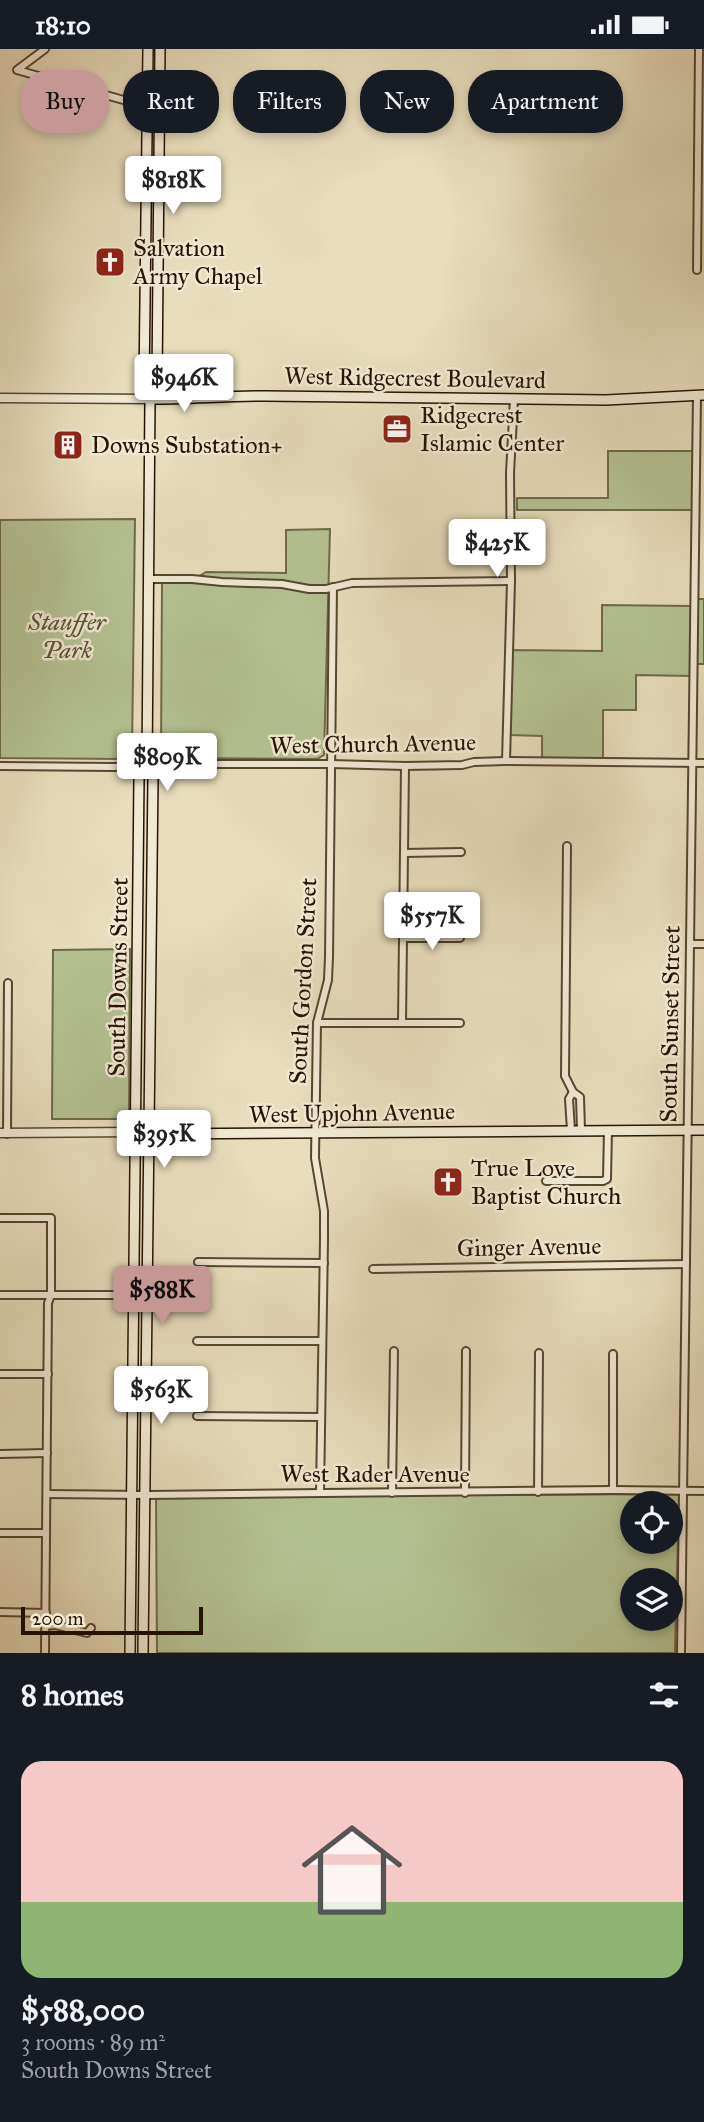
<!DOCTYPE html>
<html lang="en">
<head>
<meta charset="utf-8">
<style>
	:root { --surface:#171b24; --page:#20242c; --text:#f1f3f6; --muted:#9ea1a6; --accent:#c59692 }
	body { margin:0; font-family:"IM FELL Great Primer",serif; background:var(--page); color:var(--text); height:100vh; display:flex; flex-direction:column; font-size:26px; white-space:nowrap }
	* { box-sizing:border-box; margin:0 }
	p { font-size:23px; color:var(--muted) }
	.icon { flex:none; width:38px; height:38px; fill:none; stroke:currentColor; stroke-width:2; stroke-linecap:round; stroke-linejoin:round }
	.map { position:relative; height:1604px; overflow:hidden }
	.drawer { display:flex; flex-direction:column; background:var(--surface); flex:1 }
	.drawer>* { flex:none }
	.guide { position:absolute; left:21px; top:21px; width:663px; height:63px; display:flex; gap:14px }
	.controls { position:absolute; left:620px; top:1442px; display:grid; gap:14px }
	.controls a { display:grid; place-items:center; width:63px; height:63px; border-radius:50%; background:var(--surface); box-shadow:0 4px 10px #0003; font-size:35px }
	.scale { position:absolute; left:21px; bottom:18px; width:182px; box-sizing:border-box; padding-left:7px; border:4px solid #261302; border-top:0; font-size:19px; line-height:24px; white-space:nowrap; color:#261302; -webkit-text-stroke:5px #f0ead3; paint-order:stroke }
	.price { position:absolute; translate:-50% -60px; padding:0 16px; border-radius:7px; background:#fff; color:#222; font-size:23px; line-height:46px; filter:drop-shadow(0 2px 4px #0008) }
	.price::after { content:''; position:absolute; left:50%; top:42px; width:21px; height:16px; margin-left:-10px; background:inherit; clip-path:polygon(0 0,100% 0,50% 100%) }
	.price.current { background:var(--accent); color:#111 }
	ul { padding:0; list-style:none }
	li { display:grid; align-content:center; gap:14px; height:371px; padding:0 21px }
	li span { display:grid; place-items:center; height:217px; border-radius:21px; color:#555 }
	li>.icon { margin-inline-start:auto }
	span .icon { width:126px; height:126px; fill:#fffc; stroke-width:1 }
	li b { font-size:30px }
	h2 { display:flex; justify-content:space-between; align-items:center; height:84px; padding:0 21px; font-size:30px }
	.pill { padding:0 24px; border-radius:28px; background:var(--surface); box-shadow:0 4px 10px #0003; font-size:24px; line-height:63px }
	.pill.current { background:var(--accent); color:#111 }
	.status { display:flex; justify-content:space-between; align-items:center; height:49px; padding:0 35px; background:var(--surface); direction:ltr }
	.status svg { height:19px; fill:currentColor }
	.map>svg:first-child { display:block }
</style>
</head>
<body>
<div class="status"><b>18:10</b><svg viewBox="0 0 49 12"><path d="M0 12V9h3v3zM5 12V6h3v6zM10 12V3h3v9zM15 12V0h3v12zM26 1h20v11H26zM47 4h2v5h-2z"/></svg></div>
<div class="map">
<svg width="704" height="1604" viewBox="0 0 704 1604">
	<rect width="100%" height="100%" fill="#e8debc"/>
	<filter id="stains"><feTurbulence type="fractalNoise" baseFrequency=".00286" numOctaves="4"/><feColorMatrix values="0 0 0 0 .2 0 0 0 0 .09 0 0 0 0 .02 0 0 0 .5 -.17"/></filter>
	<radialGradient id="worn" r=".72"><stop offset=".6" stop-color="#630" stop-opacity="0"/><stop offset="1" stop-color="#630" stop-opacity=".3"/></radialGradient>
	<g fill="#b4c292" stroke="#6d6a4a" stroke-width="2" fill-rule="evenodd">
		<path d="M 608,402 L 694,402 L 694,461 L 517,461 L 517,449 L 608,449 Z"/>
		<path d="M 135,470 L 132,703 L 123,710 L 0,709 L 0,471 Z"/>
		<path d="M 330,480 L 324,706 L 317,710 L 164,709 L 161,705 L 162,534 C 178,532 193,532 206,523 L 286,524 L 286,481 Z"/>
		<path d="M 697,550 L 704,550 L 704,615 L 696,615 Z"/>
		<path d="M 602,556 L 692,557 L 691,627 L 636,626 L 636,661 L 603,661 L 603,711 L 542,710 L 542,687 L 510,686 L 510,601 L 602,602 Z"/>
		<path d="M 130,900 L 129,1063 L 123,1070 L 52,1070 L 53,901 Z"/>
		<path d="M 679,1445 L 675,1604 L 157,1604 L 156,1447 ZM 632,1454 L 670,1454 L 670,1493 L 632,1493 ZM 632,1531 L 670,1531 L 670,1570 L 632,1570 Z"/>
	</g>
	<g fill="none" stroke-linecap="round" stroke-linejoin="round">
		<g stroke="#564630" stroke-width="10">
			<g id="minor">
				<path d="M 45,0 L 17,21 L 127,52"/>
				<path d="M 697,221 L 699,0"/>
				<path d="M 148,530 L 192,530 L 222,533 L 282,535 L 309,540 L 326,540 L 352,534 L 511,532"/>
				<path d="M 506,712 L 511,532 L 510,424 L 514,350"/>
				<path d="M 0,717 L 114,718 L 161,715 L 331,715 L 405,717 L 462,716 L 474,713 L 506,712 L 704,714"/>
				<path d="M 567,797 L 565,1027 L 573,1043 L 580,1048 L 581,1081"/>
				<path d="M 404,804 L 461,803"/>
				<path d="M 403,889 L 460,889"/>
				<path d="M 690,895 L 704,895"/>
				<path d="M 317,974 L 460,974"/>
				<path d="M 402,974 L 405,717"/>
				<path d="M 571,1081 L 569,1050 L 573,1043"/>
				<path d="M 7,1085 L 8,934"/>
				<path d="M 546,1132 L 603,1132 L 607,1130 L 608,1081"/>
				<path d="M 0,1169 L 51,1169 L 51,1246 L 48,1254 L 45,1604"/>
				<path d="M 198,1213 L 324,1214"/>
				<path d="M 373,1220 L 686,1215"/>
				<path d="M 0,1246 L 147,1246"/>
				<path d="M 197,1292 L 322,1292"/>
				<path d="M 613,1305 L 613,1441"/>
				<path d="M 0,1325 L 48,1325"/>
				<path d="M 197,1367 L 321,1368"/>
				<path d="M 0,1405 L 47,1404"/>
				<path d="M 538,1443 L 539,1304"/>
				<path d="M 320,1444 L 324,1191 L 324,1162 L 315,1109 L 317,974 L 328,931 L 329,908 L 333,538"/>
				<path d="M 392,1444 L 394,1302"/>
				<path d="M 465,1444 L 466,1302"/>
				<path d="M 47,1445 L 146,1446 L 613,1441 L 704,1442"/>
				<path d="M 0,1484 L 46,1484"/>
				<path d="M 0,1563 L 46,1564"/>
				<path d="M 45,1577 L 55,1576 L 87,1584 L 91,1579"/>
				<path d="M 681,1604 L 697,346"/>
			</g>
		</g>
		<g stroke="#564630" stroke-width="11">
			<g id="tertiary">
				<path d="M 0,349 L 150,350"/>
				<path d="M 0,1084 L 135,1083"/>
			</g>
		</g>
		<g stroke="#261302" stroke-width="12">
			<g id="secondary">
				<path d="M 148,0 L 144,336 L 150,350"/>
				<path d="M 150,350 C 189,350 226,347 265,347 L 606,351 L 704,346"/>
				<path d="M 135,1083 L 157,1085 L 704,1081"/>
				<path d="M 130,1604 L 139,729 L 147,717"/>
				<path d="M 143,1604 L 153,729 L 147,717 L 150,350 L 157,334 L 160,0"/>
			</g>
		</g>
		<use href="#minor" stroke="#f0ead3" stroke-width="6"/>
		<use href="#tertiary" stroke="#f0ead3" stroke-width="8"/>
		<use href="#secondary" stroke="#f0ead3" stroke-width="9"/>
	</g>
	<defs>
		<g id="church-square" transform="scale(1.575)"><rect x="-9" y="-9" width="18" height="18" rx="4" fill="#8f2418" stroke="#f0ead3"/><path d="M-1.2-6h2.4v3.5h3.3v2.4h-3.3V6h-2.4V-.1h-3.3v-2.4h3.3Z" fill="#fff"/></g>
		<g id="office-square" transform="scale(1.575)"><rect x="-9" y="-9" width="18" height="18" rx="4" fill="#8f2418" stroke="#f0ead3"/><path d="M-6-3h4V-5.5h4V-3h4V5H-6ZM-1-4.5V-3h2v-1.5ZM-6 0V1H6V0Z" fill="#fff"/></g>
		<g id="building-square" transform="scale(1.575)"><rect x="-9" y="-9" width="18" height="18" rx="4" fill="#8f2418" stroke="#f0ead3"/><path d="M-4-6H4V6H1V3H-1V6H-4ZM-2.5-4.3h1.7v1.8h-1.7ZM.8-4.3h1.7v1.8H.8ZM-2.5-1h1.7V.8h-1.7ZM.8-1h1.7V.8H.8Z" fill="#fff"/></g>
	</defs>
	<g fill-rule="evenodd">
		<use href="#church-square" x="110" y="213"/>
		<use href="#office-square" x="397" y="380"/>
		<use href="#building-square" x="68" y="396"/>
		<use href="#church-square" x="448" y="1133"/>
	</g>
	<g text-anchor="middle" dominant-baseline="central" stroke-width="5" stroke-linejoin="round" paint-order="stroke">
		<g font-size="24" fill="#261302" stroke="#f0ead3" text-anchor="start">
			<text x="133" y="199">Salvation<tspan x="133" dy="28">Army Chapel</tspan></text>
			<text x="420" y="366">Ridgecrest<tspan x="420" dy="28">Islamic Center</tspan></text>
			<text x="91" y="396">Downs Substation+</text>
			<text x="471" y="1119">True Love<tspan x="471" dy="28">Baptist Church</tspan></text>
		</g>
		<g font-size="24" fill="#261302" stroke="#f0ead3">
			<text transform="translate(415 329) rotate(1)">West Ridgecrest Boulevard</text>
			<text transform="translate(373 695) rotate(-1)">West Church Avenue</text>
			<text transform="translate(118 928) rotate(-89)">South Downs Street</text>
			<text transform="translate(303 932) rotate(-87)">South Gordon Street</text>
			<text transform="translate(670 975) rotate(-89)">South Sunset Street</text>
			<text transform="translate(352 1064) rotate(-1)">West Upjohn Avenue</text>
			<text transform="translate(529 1198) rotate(-1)">Ginger Avenue</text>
			<text x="375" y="1425">West Rader Avenue</text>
		</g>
		<g font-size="24" font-style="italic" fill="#585034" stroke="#f0ead3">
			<text x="67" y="573">Stauffer<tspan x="67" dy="28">Park</tspan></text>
		</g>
	</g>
	<rect width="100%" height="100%" filter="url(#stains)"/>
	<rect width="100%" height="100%" fill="url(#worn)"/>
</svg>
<div class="controls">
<a><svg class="icon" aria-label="locate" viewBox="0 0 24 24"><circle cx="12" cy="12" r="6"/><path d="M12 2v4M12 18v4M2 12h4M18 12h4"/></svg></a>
<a><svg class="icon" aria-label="layers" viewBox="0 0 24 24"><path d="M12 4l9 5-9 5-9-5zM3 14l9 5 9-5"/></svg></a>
</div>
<div class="scale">200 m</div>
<b class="price" style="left:173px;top:167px">$818K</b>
<b class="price" style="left:184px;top:365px">$946K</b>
<b class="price" style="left:497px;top:530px">$425K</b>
<b class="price" style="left:167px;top:744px">$809K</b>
<b class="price" style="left:432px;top:903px">$557K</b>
<b class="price" style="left:164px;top:1121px">$395K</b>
<b class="price current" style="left:162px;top:1277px">$588K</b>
<b class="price" style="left:161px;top:1377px">$563K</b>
<div class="guide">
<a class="pill current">Buy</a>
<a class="pill">Rent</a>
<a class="pill">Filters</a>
<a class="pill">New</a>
<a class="pill">Apartment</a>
</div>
</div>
<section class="drawer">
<h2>8 homes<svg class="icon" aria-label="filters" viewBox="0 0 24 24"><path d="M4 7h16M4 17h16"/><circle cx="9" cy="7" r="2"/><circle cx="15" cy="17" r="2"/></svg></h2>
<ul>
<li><span style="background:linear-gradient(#f6c9c9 65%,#8fb573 0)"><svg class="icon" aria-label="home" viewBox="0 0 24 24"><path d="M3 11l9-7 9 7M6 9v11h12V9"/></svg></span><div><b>$588,000</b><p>3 rooms · 89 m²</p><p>South Downs Street</p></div></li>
</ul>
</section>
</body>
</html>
